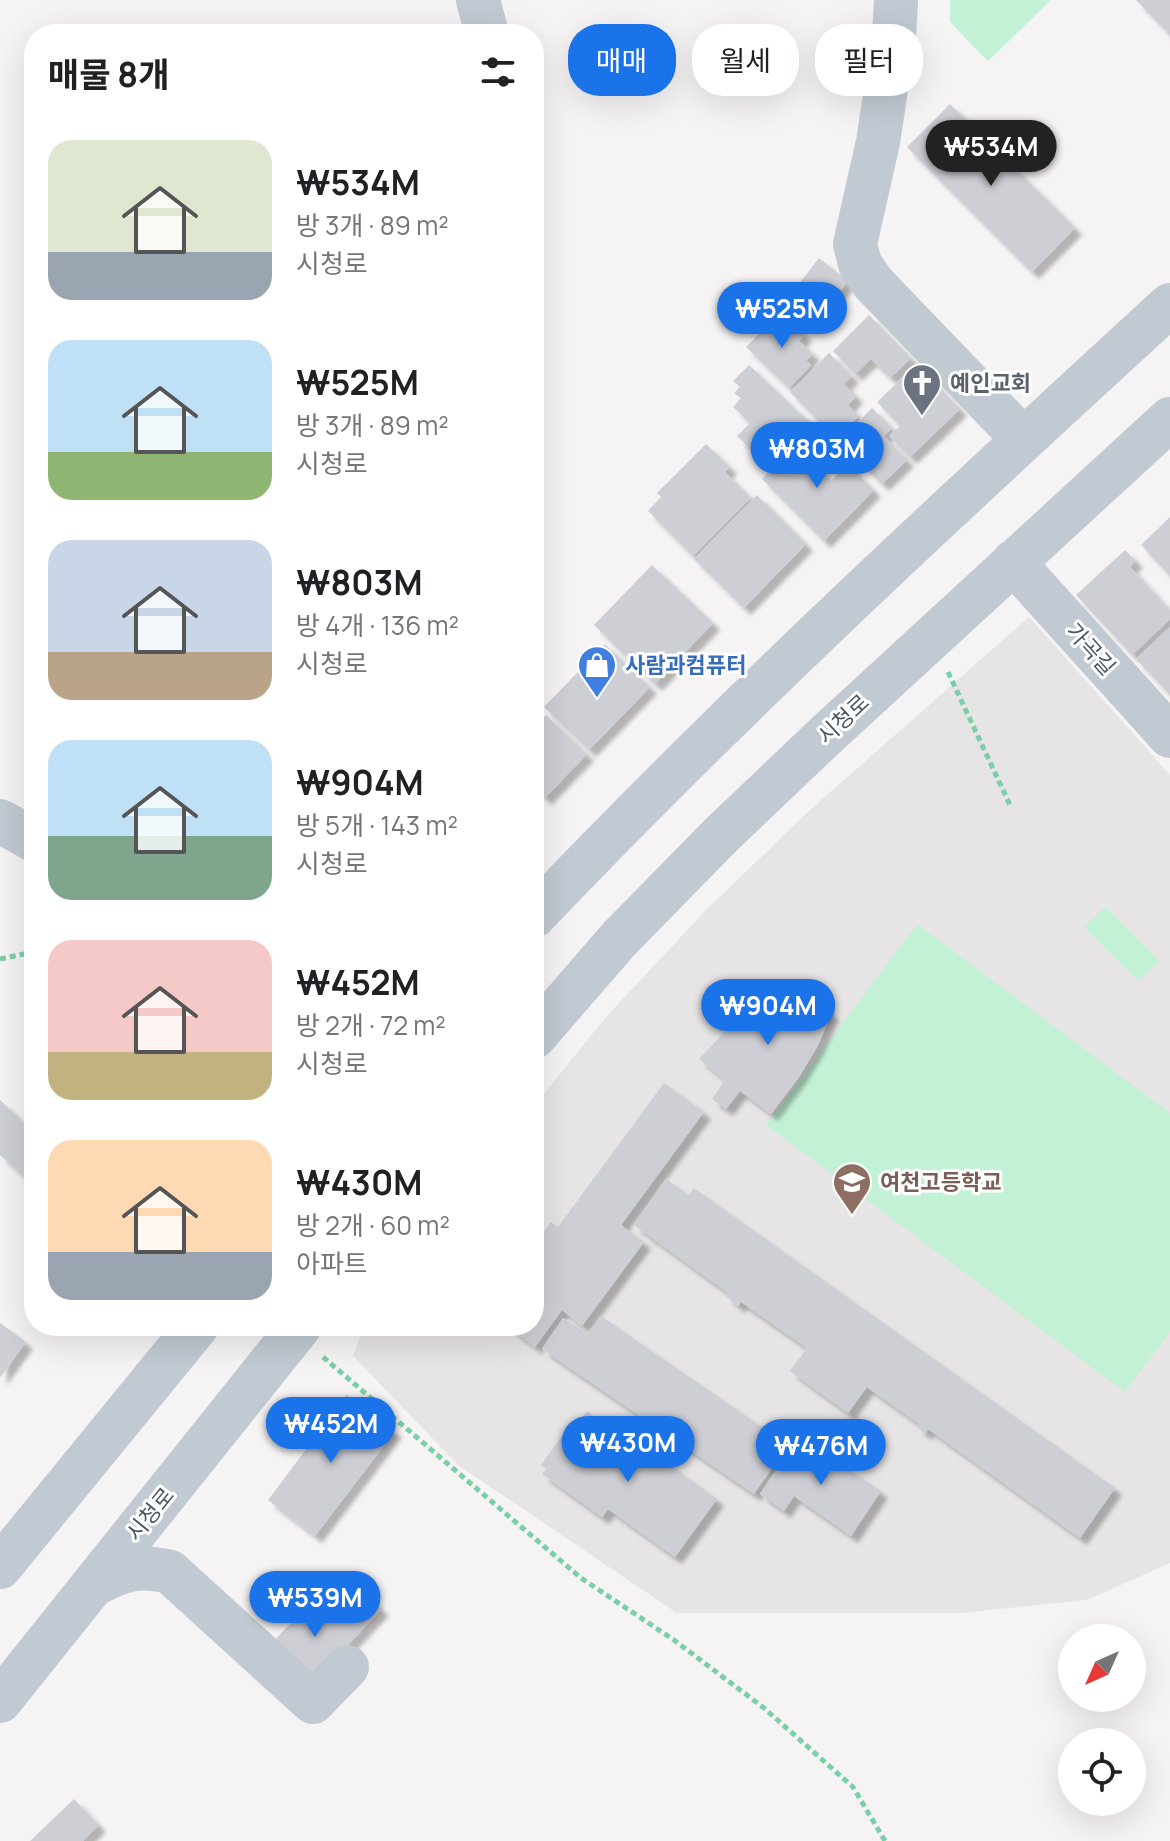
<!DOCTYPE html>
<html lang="ko">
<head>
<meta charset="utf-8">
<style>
	:root { --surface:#fff; --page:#f2f2f2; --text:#202124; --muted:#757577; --accent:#1a73e8 }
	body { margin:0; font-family:Manrope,"Noto Sans KR",sans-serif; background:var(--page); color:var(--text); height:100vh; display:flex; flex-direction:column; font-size:30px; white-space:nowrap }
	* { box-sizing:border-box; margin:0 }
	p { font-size:26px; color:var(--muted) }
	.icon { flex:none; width:44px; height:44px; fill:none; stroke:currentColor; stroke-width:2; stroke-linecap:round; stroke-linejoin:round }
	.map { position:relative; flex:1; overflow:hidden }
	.details { position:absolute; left:24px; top:24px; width:520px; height:1312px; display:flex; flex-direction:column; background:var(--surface); border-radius:32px; box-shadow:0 8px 32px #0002 }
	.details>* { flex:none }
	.banner { position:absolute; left:568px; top:24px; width:482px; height:72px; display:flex; gap:16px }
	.needle { width:52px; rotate:225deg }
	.tools { position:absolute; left:1058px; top:1624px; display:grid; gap:16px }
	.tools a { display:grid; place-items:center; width:88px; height:88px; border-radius:50%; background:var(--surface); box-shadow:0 8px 32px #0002; font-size:40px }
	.price { position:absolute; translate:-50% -68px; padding:0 18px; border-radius:28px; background:var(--accent); color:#fff; font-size:26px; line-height:52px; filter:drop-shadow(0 2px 4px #0008) }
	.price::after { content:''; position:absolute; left:50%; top:48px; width:24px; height:18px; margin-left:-12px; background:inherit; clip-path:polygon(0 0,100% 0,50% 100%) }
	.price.current { background:#222; color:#fff }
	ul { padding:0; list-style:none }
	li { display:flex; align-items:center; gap:24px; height:200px; padding:0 24px }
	li span { display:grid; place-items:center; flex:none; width:224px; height:160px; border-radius:24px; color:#555 }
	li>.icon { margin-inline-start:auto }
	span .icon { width:96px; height:96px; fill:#fffc; stroke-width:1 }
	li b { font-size:34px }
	h2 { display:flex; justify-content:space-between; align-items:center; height:96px; padding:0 24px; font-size:34px }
	.tag { padding:0 28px; border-radius:32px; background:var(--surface); box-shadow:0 8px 32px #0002; font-size:28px; line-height:72px }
	.tag.current { background:var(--accent); color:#fff }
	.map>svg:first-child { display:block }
</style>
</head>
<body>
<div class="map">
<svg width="1170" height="1841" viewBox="0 0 1170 1841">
	<defs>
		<filter id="shadow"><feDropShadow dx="7" dy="7" stdDeviation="2" flood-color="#0004"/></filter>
	</defs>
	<rect width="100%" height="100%" fill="#f5f3f3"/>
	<path fill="#e6e4e5" d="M 1029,617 L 1170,775 L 1170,1563 L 1087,1600 L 961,1613 L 677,1613 L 458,1465 L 353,1356 L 364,1326 L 534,1326 L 534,1106 L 606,1017 L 706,910 L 810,810 Z"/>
	<g fill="#c3f1d5">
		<path d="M 950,0 L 1051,0 L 988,61 L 950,22 Z"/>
		<path d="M 1105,907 L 1159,961 L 1139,981 L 1084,927 Z"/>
		<path d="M 917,924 L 1170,1113 L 1170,1332 L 1125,1392 L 766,1125 Z"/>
	</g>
	<g fill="#cdcfd5" filter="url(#shadow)">
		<path d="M 1136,0 L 1170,0 L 1170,35 Z"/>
		<path d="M 950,104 L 1075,228 L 1032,272 L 907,147 Z"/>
		<path d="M 819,258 L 848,281 L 817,320 L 788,298 Z"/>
		<path d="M 781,311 L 805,335 L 799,341 L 813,354 L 806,361 L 811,365 L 789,388 L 746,347 Z"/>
		<path d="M 869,315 L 911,358 L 890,378 L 871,359 L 855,374 L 833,351 Z"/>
		<path d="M 829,353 L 852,376 L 844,384 L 856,396 L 848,405 L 859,416 L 836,438 L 790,392 Z"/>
		<path d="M 917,364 L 960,409 L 910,457 L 889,436 L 900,426 L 877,402 Z"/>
		<path d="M 749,365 L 809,422 L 767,465 L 737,436 L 750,423 L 733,407 L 741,398 L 734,393 L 740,387 L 733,381 Z"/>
		<path d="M 872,408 L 892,428 L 884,436 L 907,460 L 882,484 L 839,441 Z"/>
		<path d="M 799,441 L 819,460 L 815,465 L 831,481 L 847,464 L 874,490 L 824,541 L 762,479 Z"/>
		<path d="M 706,444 L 730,467 L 725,472 L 751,498 L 693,556 L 648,511 L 661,497 L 657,493 Z"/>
		<path d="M 757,495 L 806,544 L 744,608 L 694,559 Z"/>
		<path d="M 1170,517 L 1170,576 L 1141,545 Z"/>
		<path d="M 1125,550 L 1136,561 L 1130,567 L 1170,610 L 1170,619 L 1132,655 L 1076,595 Z"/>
		<path d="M 652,565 L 713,623 L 655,684 L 594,625 Z"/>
		<path d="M 1170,627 L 1170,695 L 1136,659 Z"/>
		<path d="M 605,644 L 650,687 L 589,750 L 544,707 Z"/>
		<path d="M 546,715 L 587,754 L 545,798 L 534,788 L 534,728 Z"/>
		<path d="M 789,979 L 832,1013 L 817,1047 L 799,1077 L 771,1114 L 740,1091 L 726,1109 L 712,1099 L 725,1080 L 699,1059 L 744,1011 Z"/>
		<path d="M 664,1083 L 704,1112 L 621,1225 L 644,1242 L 582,1326 L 562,1310 L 535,1347 L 507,1326 L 534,1326 L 534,1245 L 551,1222 L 558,1227 Z"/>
		<path d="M 0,1100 L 34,1132 L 34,1186 L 0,1155 Z"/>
		<path d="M 666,1179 L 689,1195 L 694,1188 L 1115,1488 L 1080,1538 L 928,1429 L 925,1433 L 917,1427 L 919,1424 L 867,1387 L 848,1413 L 790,1371 L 807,1348 L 741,1302 L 738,1306 L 726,1296 L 728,1293 L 634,1225 Z"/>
		<path d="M 601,1316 L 788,1445 L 754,1494 L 542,1349 L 563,1318 L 588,1334 Z"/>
		<path d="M 0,1323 L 26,1342 L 0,1378 Z"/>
		<path d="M 347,1395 L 395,1431 L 315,1536 L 268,1500 Z"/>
		<path d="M 587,1411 L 652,1459 L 655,1454 L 717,1499 L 675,1557 L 608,1509 L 602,1517 L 542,1474 L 546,1469 L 541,1465 L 562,1436 L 567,1439 Z"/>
		<path d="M 799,1436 L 881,1491 L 851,1536 L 794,1496 L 784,1511 L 760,1494 Z"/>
		<path d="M 341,1572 L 382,1609 L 290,1706 L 247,1668 Z"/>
		<path d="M 74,1799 L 99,1825 L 83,1841 L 30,1841 Z"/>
	</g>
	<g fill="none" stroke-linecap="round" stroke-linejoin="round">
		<g stroke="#7ad0a6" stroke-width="5" stroke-dasharray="6 4" stroke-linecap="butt">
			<path d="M 948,672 L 1010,805"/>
			<path d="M 0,959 L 34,952"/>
			<path d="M 323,1357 L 581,1578 L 674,1640 L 764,1708 L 853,1787 L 885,1841"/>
		</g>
		<g stroke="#c1cad2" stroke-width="44">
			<path d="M 478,0 L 487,34"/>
			<path d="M 896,0 L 894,36 L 878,142 L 855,244 L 860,264 L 873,283 L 1023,439"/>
			<path d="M 1013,562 L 1170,736"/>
			<path d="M 0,821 L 34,840"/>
			<path d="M 534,916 C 737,703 953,504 1170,305"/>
			<path d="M 534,1037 L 619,939 L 721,835 L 824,737 L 1170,419"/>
			<path d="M 0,1567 L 197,1326"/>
			<path d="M 93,1585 C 122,1570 137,1564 170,1572 L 313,1702 L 347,1667"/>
			<path d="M 0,1701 L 300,1326"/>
		</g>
	</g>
	<defs>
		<g id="church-pin" transform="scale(2)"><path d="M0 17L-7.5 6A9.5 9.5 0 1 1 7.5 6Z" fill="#6b7280" stroke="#fff"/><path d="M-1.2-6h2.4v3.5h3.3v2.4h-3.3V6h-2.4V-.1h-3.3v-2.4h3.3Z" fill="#fff"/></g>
		<g id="shop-pin" transform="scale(2)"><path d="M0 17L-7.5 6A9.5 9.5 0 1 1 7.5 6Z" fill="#3f7fe0" stroke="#fff"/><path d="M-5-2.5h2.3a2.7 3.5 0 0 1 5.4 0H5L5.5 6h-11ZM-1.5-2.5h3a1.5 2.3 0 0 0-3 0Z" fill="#fff"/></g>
		<g id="school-pin" transform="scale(2)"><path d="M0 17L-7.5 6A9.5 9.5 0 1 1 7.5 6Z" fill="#8d6e63" stroke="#fff"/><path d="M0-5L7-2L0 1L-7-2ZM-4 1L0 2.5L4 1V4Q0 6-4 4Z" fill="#fff"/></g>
	</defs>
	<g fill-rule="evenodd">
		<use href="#church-pin" x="922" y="383"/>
		<use href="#shop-pin" x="597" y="665"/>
		<use href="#school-pin" x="852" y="1182"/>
	</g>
	<g text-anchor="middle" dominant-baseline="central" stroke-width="6" stroke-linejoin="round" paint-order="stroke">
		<g font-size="22" font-weight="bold" fill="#5b616d" stroke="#fff" text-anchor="start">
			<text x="950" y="383">예인교회</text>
		</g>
		<g font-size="22" fill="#4a5661" stroke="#fff">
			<text transform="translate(1091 649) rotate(48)">가곡길</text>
			<text transform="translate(843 719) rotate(-43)">시청로</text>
			<text transform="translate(150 1514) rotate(-51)">시청로</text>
		</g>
		<g font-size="22" font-weight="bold" fill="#366cbe" stroke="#fff" text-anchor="start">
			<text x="625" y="665">사람과컴퓨터</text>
		</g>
		<g font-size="22" font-weight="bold" fill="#785e54" stroke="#fff" text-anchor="start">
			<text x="880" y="1182">여천고등학교</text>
		</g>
	</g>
</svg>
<div class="tools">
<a><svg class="needle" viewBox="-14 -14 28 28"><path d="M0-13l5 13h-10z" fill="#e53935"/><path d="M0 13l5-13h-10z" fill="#757577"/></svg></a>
<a><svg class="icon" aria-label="locate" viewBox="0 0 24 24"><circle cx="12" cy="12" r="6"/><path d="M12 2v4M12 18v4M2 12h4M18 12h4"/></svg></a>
</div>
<b class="price current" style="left:991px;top:188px">₩534M</b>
<b class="price" style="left:782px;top:350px">₩525M</b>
<b class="price" style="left:817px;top:490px">₩803M</b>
<b class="price" style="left:768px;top:1047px">₩904M</b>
<b class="price" style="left:331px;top:1465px">₩452M</b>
<b class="price" style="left:628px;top:1484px">₩430M</b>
<b class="price" style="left:821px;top:1487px">₩476M</b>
<b class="price" style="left:315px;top:1639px">₩539M</b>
<div class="banner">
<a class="tag current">매매</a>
<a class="tag">월세</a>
<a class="tag">필터</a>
</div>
<section class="details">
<h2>매물 8개<svg class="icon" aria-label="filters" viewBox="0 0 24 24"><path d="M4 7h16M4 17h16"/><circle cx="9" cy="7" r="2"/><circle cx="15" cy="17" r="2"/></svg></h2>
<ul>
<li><span style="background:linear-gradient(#dfe7d0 70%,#9aa5b1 0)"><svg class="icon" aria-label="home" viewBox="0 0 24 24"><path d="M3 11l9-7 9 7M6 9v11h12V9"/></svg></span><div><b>₩534M</b><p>방 3개 · 89 m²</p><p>시청로</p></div></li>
<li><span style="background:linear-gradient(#bfe0f5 70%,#8fb573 0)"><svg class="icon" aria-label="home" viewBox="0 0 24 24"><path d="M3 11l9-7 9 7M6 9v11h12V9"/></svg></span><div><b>₩525M</b><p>방 3개 · 89 m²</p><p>시청로</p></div></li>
<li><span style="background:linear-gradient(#c9d6e8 70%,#b9a48a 0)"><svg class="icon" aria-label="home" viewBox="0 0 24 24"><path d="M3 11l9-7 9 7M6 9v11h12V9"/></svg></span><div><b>₩803M</b><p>방 4개 · 136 m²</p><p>시청로</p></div></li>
<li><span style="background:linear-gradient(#bfe0f5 60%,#7fa58c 0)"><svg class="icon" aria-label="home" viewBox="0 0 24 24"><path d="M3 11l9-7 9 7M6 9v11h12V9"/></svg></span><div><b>₩904M</b><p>방 5개 · 143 m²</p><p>시청로</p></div></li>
<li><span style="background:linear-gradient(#f6c9c9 70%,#c2b280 0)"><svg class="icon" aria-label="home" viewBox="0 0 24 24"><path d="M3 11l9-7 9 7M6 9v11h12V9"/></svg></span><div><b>₩452M</b><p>방 2개 · 72 m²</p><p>시청로</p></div></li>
<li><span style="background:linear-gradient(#ffd9b3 70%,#9aa5b1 0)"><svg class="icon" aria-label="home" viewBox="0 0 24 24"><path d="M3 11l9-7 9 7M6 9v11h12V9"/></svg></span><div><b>₩430M</b><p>방 2개 · 60 m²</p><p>아파트</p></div></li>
</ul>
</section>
</div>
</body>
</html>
